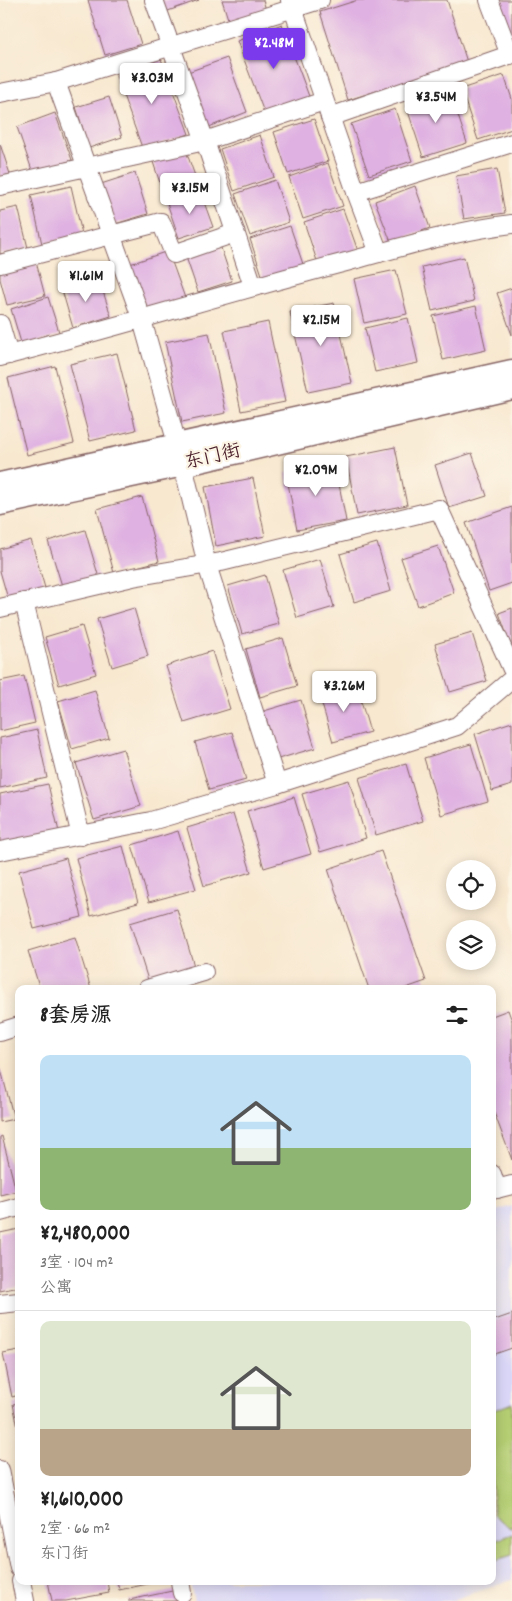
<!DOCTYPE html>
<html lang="zh">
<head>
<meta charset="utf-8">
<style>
	:root { --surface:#fff; --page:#f2f2f2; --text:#222; --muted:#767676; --line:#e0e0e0; --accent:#7c3aed }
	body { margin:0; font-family:Dekko,"LXGW WenKai TC",sans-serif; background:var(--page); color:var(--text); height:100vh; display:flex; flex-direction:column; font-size:19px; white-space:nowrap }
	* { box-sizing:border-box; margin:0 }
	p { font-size:16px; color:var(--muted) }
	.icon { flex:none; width:28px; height:28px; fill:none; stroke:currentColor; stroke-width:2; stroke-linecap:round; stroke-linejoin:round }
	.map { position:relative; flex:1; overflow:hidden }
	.details { position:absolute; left:15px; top:985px; width:481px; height:600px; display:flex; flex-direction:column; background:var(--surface); border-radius:10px; box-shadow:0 2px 12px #0003 }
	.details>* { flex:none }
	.fabs { position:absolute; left:446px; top:860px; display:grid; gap:10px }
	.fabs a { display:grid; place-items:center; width:50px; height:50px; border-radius:50%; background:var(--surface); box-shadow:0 2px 12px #0003; font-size:25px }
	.price { position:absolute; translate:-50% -42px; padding:0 11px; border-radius:5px; background:#fff; color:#222; font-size:16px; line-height:32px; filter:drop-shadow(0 1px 2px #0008) }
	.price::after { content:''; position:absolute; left:50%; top:30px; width:15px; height:11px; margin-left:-8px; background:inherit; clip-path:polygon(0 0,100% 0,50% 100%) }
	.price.selected { background:var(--accent); color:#fff }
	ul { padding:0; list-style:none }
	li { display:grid; align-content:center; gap:10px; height:265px; padding:0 25px }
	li+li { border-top:1px solid var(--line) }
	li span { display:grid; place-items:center; height:155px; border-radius:10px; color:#555 }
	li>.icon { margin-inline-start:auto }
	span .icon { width:90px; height:90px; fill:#fffc; stroke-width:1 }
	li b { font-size:21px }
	h2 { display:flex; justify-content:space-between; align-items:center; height:60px; padding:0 25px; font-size:21px }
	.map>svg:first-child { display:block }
</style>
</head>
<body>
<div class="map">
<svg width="512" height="1601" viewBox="0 0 512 1601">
	<rect width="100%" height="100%" fill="#fcf5e5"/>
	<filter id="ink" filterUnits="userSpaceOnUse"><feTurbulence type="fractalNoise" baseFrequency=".02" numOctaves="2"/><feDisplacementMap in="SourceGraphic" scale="10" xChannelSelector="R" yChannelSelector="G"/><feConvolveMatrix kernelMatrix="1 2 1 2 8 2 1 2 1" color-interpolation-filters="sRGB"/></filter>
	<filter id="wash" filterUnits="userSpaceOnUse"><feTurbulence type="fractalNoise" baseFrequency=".0096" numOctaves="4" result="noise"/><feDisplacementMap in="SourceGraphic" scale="20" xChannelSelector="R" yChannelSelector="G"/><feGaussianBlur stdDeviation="1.12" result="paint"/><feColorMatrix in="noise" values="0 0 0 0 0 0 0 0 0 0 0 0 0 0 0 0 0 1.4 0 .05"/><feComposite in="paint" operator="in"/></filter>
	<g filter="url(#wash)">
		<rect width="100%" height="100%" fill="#f8e8d0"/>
		<path fill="#d9d6f7" d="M 512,1206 L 512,1580 L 450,1601 L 194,1601 L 190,1581 L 492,1581 L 493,1212 Z"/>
		<g fill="#b4cd72" stroke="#7f764e">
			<path d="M 512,1403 L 512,1529 L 493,1515 L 492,1411 Z"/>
			<path d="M 512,1534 L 512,1555 L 493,1561 L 493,1541 Z"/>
		</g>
		<g id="blocks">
			<g fill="#dfb1e2">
				<path d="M 88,0 L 127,0 L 141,44 L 105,55 Z"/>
				<path d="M 161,0 L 199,0 L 165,12 Z"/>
				<path d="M 222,0 L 263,0 L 266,10 L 229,22 Z"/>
				<path d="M 358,0 L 447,0 L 467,62 L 348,100 L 320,12 Z"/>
				<path d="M 499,0 L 512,0 L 512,37 Z"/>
				<path d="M 282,24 L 310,99 L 265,115 L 237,41 Z"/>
				<path d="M 227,58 L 247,112 L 209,127 L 188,72 Z"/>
				<path d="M 161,59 L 189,134 L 143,150 L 116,76 Z"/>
				<path d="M 504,75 L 512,99 L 512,129 L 478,140 L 461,89 Z"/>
				<path d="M 450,91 L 467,143 L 423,157 L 406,105 Z"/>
				<path d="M 109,97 L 122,137 L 89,148 L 76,107 Z"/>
				<path d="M 395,109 L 412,161 L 369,175 L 351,124 Z"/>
				<path d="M 55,113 L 72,160 L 33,173 L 17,127 Z"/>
				<path d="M 314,119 L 328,161 L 288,174 L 274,132 Z"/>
				<path d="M 260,135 L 274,177 L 234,191 L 220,149 Z"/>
				<path d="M 0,144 L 10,174 L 0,177 Z"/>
				<path d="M 186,151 L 199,187 L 165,198 L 153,162 Z"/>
				<path d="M 328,163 L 343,206 L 303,219 L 289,177 Z"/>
				<path d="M 497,169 L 505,213 L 464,219 L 456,176 Z"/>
				<path d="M 135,173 L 148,214 L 115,224 L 101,184 Z"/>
				<path d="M 275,180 L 289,222 L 250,236 L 235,194 Z"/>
				<path d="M 71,186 L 82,234 L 42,244 L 31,195 Z"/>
				<path d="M 415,186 L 430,228 L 391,242 L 375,201 Z"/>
				<path d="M 200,191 L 213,227 L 179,238 L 167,203 Z"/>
				<path d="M 18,207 L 28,248 L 0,254 L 0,211 Z"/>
				<path d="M 343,209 L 358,251 L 318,264 L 304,222 Z"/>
				<path d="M 290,226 L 304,267 L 264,281 L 250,239 Z"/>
				<path d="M 220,245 L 232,281 L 198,292 L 186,257 Z"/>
				<path d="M 168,251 L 185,298 L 146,311 L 130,264 Z"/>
				<path d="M 464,257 L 474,301 L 432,311 L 422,267 Z"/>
				<path d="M 35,258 L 45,296 L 7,305 L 0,279 L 0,267 Z"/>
				<path d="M 396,270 L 407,314 L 364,323 L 354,279 Z"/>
				<path d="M 99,279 L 111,316 L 73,328 L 62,290 Z"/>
				<path d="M 512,288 L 512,335 L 497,293 Z"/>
				<path d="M 48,297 L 60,335 L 22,346 L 11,309 Z"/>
				<path d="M 334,303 L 352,383 L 308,392 L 290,312 Z"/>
				<path d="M 476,306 L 486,350 L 443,360 L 433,316 Z"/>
				<path d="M 408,318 L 418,363 L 375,372 L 365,328 Z"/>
				<path d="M 268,322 L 285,402 L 241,411 L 224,331 Z"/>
				<path d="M 209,333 L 226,413 L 182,422 L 165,342 Z"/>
				<path d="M 117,353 L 136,430 L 90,441 L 70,364 Z"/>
				<path d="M 55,366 L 74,443 L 27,455 L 8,378 Z"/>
				<path d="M 395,447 L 407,505 L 357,515 L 346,457 Z"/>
				<path d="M 472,453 L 487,496 L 449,508 L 435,465 Z"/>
				<path d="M 335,463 L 346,521 L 297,530 L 286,473 Z"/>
				<path d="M 253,478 L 265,536 L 216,546 L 205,487 Z"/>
				<path d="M 142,497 L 159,561 L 114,573 L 97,509 Z"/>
				<path d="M 512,507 L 512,583 L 489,591 L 466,523 Z"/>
				<path d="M 85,530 L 99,578 L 63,589 L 48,541 Z"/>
				<path d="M 31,540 L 45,588 L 8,599 L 0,571 L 0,549 Z"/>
				<path d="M 377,543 L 391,591 L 354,602 L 340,554 Z"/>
				<path d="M 438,546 L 454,593 L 418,606 L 401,558 Z"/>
				<path d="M 320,559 L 334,607 L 297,618 L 283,570 Z"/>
				<path d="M 265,575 L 279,624 L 242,634 L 228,586 Z"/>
				<path d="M 134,608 L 148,656 L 112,667 L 97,619 Z"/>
				<path d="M 512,608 L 512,649 L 499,613 Z"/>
				<path d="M 82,626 L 96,674 L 59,685 L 45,637 Z"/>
				<path d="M 472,633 L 487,681 L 450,692 L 435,644 Z"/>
				<path d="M 283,638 L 297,686 L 260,697 L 246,649 Z"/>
				<path d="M 212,651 L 230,709 L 184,723 L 166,666 Z"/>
				<path d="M 24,676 L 35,723 L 0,731 L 0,681 Z"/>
				<path d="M 356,684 L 370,732 L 333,742 L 319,694 Z"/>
				<path d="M 95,690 L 109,738 L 72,749 L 58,701 Z"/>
				<path d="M 301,700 L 315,748 L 278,759 L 264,711 Z"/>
				<path d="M 512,722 L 512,785 L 492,791 L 475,734 Z"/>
				<path d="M 37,730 L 47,778 L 0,788 L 0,738 Z"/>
				<path d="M 232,732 L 246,780 L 209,790 L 195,742 Z"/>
				<path d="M 471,744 L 488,801 L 441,815 L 424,758 Z"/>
				<path d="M 123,749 L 141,806 L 94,820 L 76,763 Z"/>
				<path d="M 406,764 L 423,821 L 376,835 L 359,778 Z"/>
				<path d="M 349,780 L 366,838 L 320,852 L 302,794 Z"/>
				<path d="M 48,784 L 59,832 L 0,844 L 0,794 Z"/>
				<path d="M 294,797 L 311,854 L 264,868 L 247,811 Z"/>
				<path d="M 233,814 L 251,872 L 204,886 L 187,828 Z"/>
				<path d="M 178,831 L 196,889 L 149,902 L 132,845 Z"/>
				<path d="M 123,846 L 138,903 L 91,916 L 76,858 Z"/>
				<path d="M 381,851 L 426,981 L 403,989 L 369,989 L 328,869 Z"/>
				<path d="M 66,858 L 82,917 L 34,929 L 19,871 Z"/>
				<path d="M 177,909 L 194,966 L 148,980 L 130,923 Z"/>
				<path d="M 75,937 L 91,989 L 40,989 L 28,951 Z"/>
				<path d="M 508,1010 L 512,1021 L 512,1160 L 492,1107 L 492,1016 Z"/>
				<path d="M 0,1066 L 14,1119 L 0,1122 Z"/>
				<path d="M 2,1136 L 16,1191 L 0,1195 L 0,1137 Z"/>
				<path d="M 19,1229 L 19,1287 L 0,1291 L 0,1233 Z"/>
				<path d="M 512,1314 L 512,1348 L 492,1355 L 492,1321 Z"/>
				<path d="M 19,1350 L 19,1395 L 12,1397 L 3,1353 Z"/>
				<path d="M 19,1403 L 19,1428 L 18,1428 L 13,1404 Z"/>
				<path d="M 48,1581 L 107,1581 L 109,1593 L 66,1601 L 52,1601 Z"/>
				<path d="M 117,1581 L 157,1581 L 157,1582 L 119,1590 Z"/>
				<path d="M 177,1590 L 179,1601 L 129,1601 L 129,1600 Z"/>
			</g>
		</g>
	</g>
	<g filter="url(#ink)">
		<use href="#blocks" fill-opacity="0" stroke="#876565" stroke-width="1"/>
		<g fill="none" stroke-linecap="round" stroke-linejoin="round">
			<g stroke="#876565" stroke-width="20">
				<g id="minor">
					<path d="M 154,0 L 205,141 L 253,286"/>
					<path d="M 290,0 L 356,192 L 379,253"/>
					<path d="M 489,0 L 510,55"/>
					<path d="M 56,82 L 142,320 L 183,465 L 207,565 L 277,784"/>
					<path d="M 0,93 L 56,82 L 320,0"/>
					<path d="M 330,117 L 512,54"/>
					<path d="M 0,186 L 205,141 L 324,101"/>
					<path d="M 356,192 L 512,143"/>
					<path d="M 0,264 L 161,222 L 174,254 L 235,233"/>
					<path d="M 0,324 L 9,355"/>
					<path d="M 0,357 C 116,328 230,292 346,262 C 401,247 455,231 512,224"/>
					<path d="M 24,602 L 81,836"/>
					<path d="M 0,608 L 133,577 L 221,562 L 439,509 L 512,669"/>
					<path d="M 0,851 L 151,821 L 277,784 L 457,726 L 512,679"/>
					<path d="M 147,989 L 204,972"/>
					<path d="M 0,1032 L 19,1026"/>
					<path d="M 492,1174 L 497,1189"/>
					<path d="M 492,1190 L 512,1185"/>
					<path d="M 0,1212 L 19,1207"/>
					<path d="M 0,1304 L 19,1302"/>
					<path d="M 0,1470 L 19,1568"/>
					<path d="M 21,1581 L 25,1601"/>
					<path d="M 180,1581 L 182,1593"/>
				</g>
			</g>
			<g stroke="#876565" stroke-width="25">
				<g id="tertiary">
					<path d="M 0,484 L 512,371"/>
					<path d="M 0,504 L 183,465 L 512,388"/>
				</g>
			</g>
			<use href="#minor" stroke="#fff" stroke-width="18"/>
			<use href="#tertiary" stroke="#fff" stroke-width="22"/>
		</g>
	</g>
	<g text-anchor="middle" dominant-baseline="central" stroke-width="4.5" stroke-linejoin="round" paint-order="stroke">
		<g font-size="19" fill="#4a1f2b" stroke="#fcf5e5">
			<text transform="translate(213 458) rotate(-13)">东门街</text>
		</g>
	</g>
</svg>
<div class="fabs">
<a><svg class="icon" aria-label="locate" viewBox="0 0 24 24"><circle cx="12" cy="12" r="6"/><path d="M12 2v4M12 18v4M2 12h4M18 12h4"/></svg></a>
<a><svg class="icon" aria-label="layers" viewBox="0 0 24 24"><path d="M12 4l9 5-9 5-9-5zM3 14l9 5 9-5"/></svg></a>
</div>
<b class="price selected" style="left:274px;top:70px">¥2.48M</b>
<b class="price" style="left:152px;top:105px">¥3.03M</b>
<b class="price" style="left:436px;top:124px">¥3.54M</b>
<b class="price" style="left:190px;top:215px">¥3.15M</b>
<b class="price" style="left:86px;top:303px">¥1.61M</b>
<b class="price" style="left:321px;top:347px">¥2.15M</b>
<b class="price" style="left:316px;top:497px">¥2.09M</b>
<b class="price" style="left:344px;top:713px">¥3.26M</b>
<section class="details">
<h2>8套房源<svg class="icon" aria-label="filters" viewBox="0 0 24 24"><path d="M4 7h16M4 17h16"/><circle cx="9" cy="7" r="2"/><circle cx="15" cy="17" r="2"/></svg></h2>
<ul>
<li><span style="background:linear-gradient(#bfe0f5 60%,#8fb573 0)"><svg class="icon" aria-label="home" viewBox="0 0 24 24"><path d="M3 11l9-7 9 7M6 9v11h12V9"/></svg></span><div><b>¥2,480,000</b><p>3室 · 104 m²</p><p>公寓</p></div></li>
<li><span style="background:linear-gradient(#dfe7d0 70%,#b9a48a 0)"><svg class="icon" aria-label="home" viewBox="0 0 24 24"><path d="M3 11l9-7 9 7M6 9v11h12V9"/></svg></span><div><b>¥1,610,000</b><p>2室 · 66 m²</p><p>东门街</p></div></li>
</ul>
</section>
</div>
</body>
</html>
